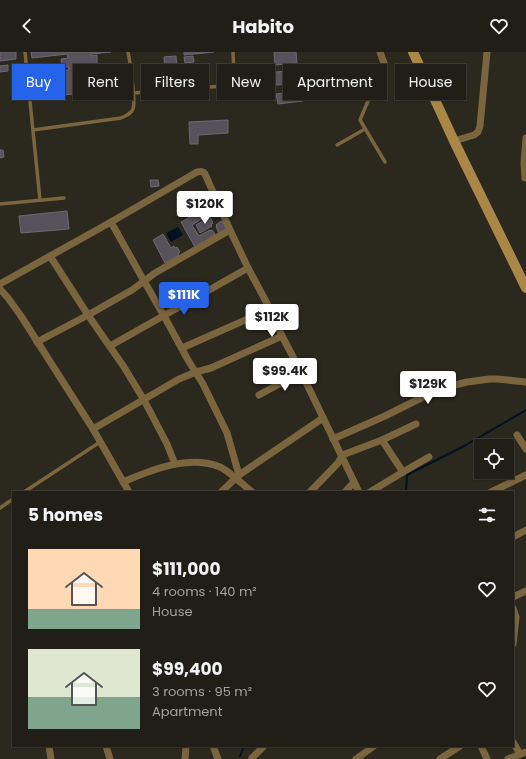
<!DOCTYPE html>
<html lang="en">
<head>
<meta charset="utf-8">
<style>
	:root { --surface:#201e16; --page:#2d2b23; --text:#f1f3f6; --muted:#a2a2a1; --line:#3d3c35; --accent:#2563eb }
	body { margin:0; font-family:Poppins,sans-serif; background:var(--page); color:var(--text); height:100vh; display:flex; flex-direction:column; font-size:15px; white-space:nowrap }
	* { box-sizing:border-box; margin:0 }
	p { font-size:13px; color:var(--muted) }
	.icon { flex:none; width:22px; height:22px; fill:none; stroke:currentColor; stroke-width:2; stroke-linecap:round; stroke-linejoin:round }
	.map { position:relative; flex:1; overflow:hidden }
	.sheet { position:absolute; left:12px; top:439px; width:502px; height:256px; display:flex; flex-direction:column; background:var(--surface); border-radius:0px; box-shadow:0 1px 3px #0004,0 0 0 1px var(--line) }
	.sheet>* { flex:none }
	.top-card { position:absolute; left:12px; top:12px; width:502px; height:36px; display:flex; gap:8px }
	.tools { position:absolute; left:474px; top:387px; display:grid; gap:8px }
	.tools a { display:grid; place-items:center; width:40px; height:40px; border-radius:0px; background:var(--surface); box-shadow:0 1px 3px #0004,0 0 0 1px var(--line); font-size:20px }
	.price { position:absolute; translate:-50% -34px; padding:0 9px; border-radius:4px; background:#fff; color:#222; font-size:13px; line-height:26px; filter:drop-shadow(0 1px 2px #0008) }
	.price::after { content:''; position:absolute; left:50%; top:24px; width:12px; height:9px; margin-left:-6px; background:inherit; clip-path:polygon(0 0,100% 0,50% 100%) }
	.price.active { background:var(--accent); color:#fff }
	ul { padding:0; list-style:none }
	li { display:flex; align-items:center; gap:12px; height:100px; padding:0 16px }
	li span { display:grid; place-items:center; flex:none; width:112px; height:80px; border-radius:0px; color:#555 }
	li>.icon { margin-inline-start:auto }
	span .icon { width:48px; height:48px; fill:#fffc; stroke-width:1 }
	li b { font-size:17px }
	h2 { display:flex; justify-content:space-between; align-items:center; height:48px; padding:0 16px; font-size:17px }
	.pill { padding:0 14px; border-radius:0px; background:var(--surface); box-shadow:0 1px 3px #0004,0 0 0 1px var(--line); font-size:14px; line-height:36px }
	.pill.active { background:var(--accent); color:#fff }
	header { display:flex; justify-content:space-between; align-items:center; height:52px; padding:0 16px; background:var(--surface); font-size:18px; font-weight:700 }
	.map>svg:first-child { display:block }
</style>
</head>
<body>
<header><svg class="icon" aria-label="back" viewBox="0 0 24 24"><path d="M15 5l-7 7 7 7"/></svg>Habito<svg class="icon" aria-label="heart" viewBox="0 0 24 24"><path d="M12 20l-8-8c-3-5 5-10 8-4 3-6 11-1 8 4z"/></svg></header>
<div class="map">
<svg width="526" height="707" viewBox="0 0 526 707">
	<rect width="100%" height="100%" fill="#2b281e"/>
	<path fill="#011224" d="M 178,175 L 183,183 L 171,190 L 166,181 Z"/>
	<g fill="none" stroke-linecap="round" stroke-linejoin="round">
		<g stroke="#011224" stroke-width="2">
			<path d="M 406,440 L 407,423 L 466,393 L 526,358"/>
			<path d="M 240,704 L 244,694"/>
		</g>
	</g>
	<g fill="#57515c" stroke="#6e6973">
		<path d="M 0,0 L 16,0 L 16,7 L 0,9 Z"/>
		<path d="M 31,0 L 111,0 L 91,2 L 91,4 L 97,3 L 97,12 L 91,13 L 91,17 L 124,14 L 126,37 L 31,46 L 29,22 L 69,18 L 68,15 L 62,15 L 61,7 L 68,6 L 67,2 L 32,6 Z"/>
		<path d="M 184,0 L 214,0 L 184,3 Z"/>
		<path d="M 274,0 L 296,0 L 297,11 L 275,13 Z"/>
		<path d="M 176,4 L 177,17 L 165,17 L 164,5 Z"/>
		<path d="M 193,4 L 194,10 L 185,11 L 184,5 Z"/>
		<path d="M 8,13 L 8,19 L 0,20 L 0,14 Z"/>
		<path d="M 302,18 L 303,30 L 276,33 L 275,20 Z"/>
		<path d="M 302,39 L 303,49 L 278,52 L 276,42 Z"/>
		<path d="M 228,68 L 228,81 L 198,83 L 198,92 L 190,92 L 189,70 Z"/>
		<path d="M 0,98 L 3,98 L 4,105 L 0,106 Z"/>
		<path d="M 150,128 L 158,128 L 159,134 L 151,135 Z"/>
		<path d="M 67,159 L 69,177 L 21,181 L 19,164 Z"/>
		<path d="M 202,159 L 205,164 L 203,166 L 192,173 L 199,184 L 210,178 L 210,179 L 212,178 L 215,182 L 213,184 L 214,185 L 195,195 L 181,170 L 200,160 L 200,161 Z"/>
		<path d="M 210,165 L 213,171 L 211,173 L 212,174 L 200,181 L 196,173 Z"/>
		<path d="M 221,169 L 222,171 L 224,170 L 228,177 L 219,181 L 216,175 L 217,174 L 216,173 Z"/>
		<path d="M 163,182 L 171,196 L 174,194 L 175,196 L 177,195 L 180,200 L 178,201 L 179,203 L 165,211 L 153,188 Z"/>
	</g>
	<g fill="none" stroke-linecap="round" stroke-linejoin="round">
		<g stroke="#7b653f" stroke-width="3.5">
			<path d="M 25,0 L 40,148"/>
			<path d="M 384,11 L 360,68 L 385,110"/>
			<path d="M 133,41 L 223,34 L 232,30 L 234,22 L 233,0"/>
			<path d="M 33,78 L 121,66 C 126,64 131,62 133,57 C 136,50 130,10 128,0"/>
			<path d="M 337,93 L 365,77"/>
			<path d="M 0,152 L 64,146"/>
			<path d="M 24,440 L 100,390"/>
			<path d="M 0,456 L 13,447"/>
		</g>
		<g stroke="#7b653f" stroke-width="7">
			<path d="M 380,0 L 384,11"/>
			<path d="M 454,89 L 474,83 L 478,80 L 480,74 L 487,0"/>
			<path d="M 525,126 L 524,111 L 526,86"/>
			<path d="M 111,170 L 144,229 L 164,264 L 188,308 L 203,332 L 227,381 L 239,423"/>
			<path d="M 50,204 L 88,263 L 124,315 L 144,348 L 167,392 L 175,412"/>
			<path d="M 0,232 L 111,170 L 197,120 C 201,119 203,119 205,122 L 230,178 L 248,216 L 270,257 L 282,284 L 301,320 L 359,440"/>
			<path d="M 0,237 L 8,246 L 21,264 L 93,377 L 129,440"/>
			<path d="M 37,290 L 88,263 L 132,238 L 155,221 L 230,178"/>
			<path d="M 110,294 L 248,216"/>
			<path d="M 182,296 L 270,257"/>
			<path d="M 259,343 L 301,320"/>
			<path d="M 93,377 L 179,327 L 196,320 L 211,316 L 282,284"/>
			<path d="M 517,383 L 526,397"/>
			<path d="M 333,387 L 385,364 L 433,340 L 443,336 L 467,330 L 490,327 L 497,327 L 526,330"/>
			<path d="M 382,388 L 393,405 L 403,420"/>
			<path d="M 123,430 C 151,418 190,402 220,415 C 229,419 243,433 252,440"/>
			<path d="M 221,440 L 239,423 L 323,366"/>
			<path d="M 310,440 L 338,411 L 342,404 L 345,402 L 382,388 L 416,372"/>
			<path d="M 345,440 L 354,430"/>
			<path d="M 370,440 L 403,420 L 429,405"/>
			<path d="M 491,440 L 526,423"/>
			<path d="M 513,485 L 526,478"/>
			<path d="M 513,545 L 526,539"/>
			<path d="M 513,556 L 516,565 L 513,592"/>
			<path d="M 513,690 L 520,702"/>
			<path d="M 49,694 L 51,707"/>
			<path d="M 106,694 L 110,707"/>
			<path d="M 213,694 L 218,707"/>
			<path d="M 481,694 L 487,707"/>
			<path d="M 252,706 L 264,694"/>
			<path d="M 185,707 L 186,694"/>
			<path d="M 356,707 L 374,694"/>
			<path d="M 440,707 L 460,694"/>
			<path d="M 508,707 L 526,700"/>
		</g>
		<path stroke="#aa8747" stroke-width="10" d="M 413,0 L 454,89 L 526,236"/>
	</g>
</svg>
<div class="tools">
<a><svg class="icon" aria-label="locate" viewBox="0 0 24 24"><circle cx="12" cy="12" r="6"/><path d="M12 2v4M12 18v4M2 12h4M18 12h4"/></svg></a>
</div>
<b class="price" style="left:205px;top:173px">$120K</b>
<b class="price active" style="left:184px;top:264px">$111K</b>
<b class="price" style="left:272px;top:286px">$112K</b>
<b class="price" style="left:285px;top:340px">$99.4K</b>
<b class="price" style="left:428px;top:353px">$129K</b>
<div class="top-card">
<a class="pill active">Buy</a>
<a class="pill">Rent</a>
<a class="pill">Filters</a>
<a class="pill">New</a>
<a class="pill">Apartment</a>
<a class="pill">House</a>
</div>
<section class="sheet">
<h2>5 homes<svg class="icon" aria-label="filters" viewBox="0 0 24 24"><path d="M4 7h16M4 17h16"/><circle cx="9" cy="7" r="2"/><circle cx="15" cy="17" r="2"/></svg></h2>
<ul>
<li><span style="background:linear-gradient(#ffd9b3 75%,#7fa58c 0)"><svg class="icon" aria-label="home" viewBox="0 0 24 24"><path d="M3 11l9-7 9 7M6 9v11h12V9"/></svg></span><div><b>$111,000</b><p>4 rooms · 140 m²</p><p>House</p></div><svg class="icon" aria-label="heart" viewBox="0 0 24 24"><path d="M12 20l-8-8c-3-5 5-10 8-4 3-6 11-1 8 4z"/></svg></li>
<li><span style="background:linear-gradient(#dfe7d0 60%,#7fa58c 0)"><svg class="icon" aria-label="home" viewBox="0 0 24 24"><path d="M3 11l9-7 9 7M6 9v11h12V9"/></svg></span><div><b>$99,400</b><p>3 rooms · 95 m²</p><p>Apartment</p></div><svg class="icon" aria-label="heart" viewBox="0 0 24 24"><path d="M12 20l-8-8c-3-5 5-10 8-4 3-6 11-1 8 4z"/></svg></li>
</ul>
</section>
</div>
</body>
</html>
